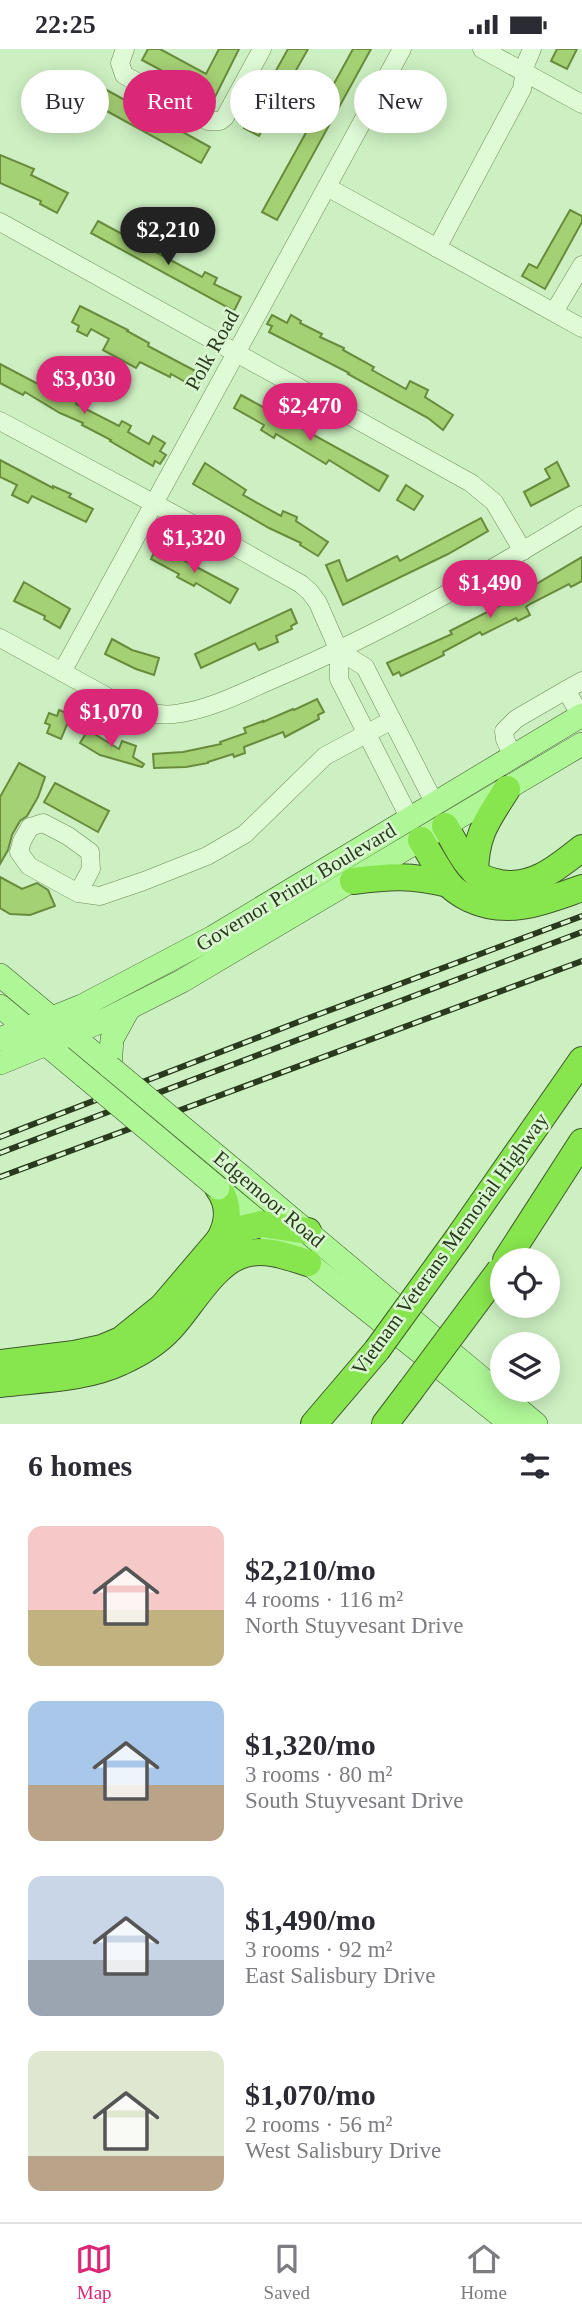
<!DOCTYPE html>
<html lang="en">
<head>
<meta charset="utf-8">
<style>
	:root { --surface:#fff; --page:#f2f2f3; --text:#2b2b33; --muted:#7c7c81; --line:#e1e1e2; --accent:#db2777 }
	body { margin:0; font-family:"Times New Roman",serif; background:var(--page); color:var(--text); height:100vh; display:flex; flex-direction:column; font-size:26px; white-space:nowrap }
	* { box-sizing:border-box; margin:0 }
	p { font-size:23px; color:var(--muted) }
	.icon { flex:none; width:38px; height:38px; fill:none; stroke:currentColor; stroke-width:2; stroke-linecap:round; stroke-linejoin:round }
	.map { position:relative; height:1375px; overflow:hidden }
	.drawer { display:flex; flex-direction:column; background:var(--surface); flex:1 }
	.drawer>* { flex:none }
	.guide { position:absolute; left:21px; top:21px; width:541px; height:63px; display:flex; gap:14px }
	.controls { position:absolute; left:490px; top:1199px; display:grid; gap:14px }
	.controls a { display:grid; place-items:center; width:70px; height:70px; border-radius:50%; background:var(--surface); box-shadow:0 4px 18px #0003; font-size:35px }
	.price { position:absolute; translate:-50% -60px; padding:0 16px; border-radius:24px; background:var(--accent); color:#fff; font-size:23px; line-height:46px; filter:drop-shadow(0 2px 4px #0008) }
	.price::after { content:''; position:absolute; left:50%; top:42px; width:21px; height:16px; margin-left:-10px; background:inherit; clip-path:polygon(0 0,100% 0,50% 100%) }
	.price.active { background:#222; color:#fff }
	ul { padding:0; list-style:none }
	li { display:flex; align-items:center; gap:21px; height:175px; padding:0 28px }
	li span { display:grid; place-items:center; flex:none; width:196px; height:140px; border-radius:14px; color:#555 }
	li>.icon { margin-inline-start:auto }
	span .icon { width:84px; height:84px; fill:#fffc; stroke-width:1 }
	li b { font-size:30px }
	h2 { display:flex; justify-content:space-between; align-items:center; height:84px; padding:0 28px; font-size:30px }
	.chip { padding:0 24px; border-radius:32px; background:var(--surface); box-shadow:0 4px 18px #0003; font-size:24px; line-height:63px }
	.chip.active { background:var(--accent); color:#fff }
	.status { display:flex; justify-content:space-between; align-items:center; height:49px; padding:0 35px; background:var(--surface); direction:ltr }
	.status svg { height:19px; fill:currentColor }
	.tabs { display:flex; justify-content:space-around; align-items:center; height:98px; border-top:2px solid var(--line); background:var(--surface); font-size:19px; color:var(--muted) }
	.tabs a { display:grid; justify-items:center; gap:4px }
	.tabs .active { color:var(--accent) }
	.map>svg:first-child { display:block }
</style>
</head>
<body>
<div class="status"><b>22:25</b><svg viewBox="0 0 49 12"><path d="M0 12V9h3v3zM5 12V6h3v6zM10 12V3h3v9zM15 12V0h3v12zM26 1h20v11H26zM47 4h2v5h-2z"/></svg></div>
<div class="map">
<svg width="582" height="1375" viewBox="0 0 582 1375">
	<rect width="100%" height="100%" fill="#cdf0c2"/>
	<g fill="#a5d175" stroke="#688c3c" stroke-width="2">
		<path d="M 148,0 L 160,0 L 206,25 L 219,0 L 239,0 L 214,50 L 142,11 Z"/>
		<path d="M 288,0 L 308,0 L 259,87 L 244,79 Z"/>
		<path d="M 353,0 L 371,0 L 277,171 L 262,163 L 308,80 L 303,77 L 308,67 L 314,71 Z"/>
		<path d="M 557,0 L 577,0 L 567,20 L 551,12 Z"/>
		<path d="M 103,39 L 210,98 L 201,114 L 94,55 Z"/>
		<path d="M 0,106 L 34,120 L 31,126 L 68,144 L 57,164 L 40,155 L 41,152 L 0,134 Z"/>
		<path d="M 570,161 L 582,167 L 582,173 L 545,240 L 522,227 L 529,215 L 537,219 Z"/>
		<path d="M 98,172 L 202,228 L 205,223 L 217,229 L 214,235 L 241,248 L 234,262 L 91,184 Z"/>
		<path d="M 80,257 L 128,281 L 127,282 L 149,294 L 148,297 L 203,326 L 196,339 L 171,325 L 170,328 L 140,313 L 136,319 L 103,301 L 109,290 L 91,280 L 87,287 L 77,282 L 79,277 L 72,273 Z"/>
		<path d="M 272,266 L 287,274 L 291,266 L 301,272 L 300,274 L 322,285 L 320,288 L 344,299 L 343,301 L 374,318 L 372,321 L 406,340 L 410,332 L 428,341 L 425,348 L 453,366 L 443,381 L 428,369 L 348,325 L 349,324 L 269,283 L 272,277 L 267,275 Z"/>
		<path d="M 0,315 L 38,335 L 41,331 L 68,347 L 69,344 L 79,348 L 76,355 L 119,377 L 122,372 L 131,377 L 128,383 L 149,395 L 153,387 L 165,394 L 160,402 L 166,406 L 160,415 L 155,412 L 153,417 L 110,392 L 111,391 L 82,376 L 83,374 L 60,364 L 25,343 L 23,346 L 0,334 Z"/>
		<path d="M 241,346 L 388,427 L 379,442 L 329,411 L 326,415 L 276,385 L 274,389 L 261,381 L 264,376 L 234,359 Z"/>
		<path d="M 0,411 L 53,439 L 53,437 L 71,445 L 69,448 L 93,460 L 86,473 L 32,447 L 28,454 L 12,446 L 17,436 L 0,428 Z"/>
		<path d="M 557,413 L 569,437 L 531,457 L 524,443 L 550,429 L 545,420 Z"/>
		<path d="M 205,414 L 246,441 L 243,446 L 281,467 L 283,462 L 297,468 L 296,472 L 328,493 L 318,507 L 300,496 L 301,494 L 269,479 L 193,435 Z"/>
		<path d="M 406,436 L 423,447 L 414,461 L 397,451 Z"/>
		<path d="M 481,469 L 488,482 L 448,505 L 343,556 L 326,516 L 339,511 L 347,532 L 397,507 L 400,512 Z"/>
		<path d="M 157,497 L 238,540 L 230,554 L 196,534 L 194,537 L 177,528 L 179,525 L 151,510 Z"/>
		<path d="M 582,508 L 582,532 L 571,538 L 569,535 L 530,555 L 526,558 L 530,566 L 518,572 L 516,569 L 482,586 L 480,583 L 443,603 L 444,606 L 401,627 L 399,623 L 393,626 L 387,614 L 452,585 L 450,582 L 534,539 L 533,537 Z"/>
		<path d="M 24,533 L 70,560 L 60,579 L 44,570 L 45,567 L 14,552 Z"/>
		<path d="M 291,560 L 297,574 L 291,577 L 292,580 L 276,587 L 278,593 L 259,601 L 255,594 L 201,619 L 195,605 Z"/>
		<path d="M 112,590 L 132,601 L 159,609 L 154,626 L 136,620 L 105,605 Z"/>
		<path d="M 317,650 L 324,663 L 318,666 L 319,670 L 285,688 L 283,683 L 244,698 L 245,704 L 234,708 L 233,705 L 208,713 L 208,714 L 186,718 L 154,719 L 153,705 L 183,703 L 221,695 L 220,693 L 246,684 L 244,679 L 263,672 L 263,673 L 293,660 L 294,661 Z"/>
		<path d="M 59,661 L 71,666 L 61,690 L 47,684 L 50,676 L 45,674 L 49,664 L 57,667 Z"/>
		<path d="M 88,681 L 119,700 L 122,692 L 136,697 L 133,708 L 144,715 L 142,718 L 100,706 L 80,694 Z"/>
		<path d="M 19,714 L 45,728 L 38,748 L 27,767 L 20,772 L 12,786 L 8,801 L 0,815 L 0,748 Z"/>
		<path d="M 55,734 L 109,762 L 98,783 L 44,753 Z"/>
		<path d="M 0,828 L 22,840 L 37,834 L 48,841 L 55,857 L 30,866 L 10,865 L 0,859 Z"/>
	</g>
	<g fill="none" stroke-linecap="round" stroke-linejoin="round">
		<g stroke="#6d8b58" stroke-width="19">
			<g id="minor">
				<path d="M 125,0 L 120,14 L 124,26 L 208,72 L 220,72 L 225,68 L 262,0"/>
				<path d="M 482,0 L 582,55"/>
				<path d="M 327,138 L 582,279"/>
				<path d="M 0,173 L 471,434 L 494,453 L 523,502"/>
				<path d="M 437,199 L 522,40 L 526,14 L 532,0"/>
				<path d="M 554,263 L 582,216"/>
				<path d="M 0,372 L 237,499 L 301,535 L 310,543 L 318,554 L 339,602 L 339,630 L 410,770"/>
				<path d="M 0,589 L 124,657 C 142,663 161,668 181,664 C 214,659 245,642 276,629 C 382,584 484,526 582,466"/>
				<path d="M 339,602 L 365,618 L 435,755"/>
				<path d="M 62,623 L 402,0"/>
				<path d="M 581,667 L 566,641 L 582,632"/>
				<path d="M 513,708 L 505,690 L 504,682 L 516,670 L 566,641"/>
				<path d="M 78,844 L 91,820 L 90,803 L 68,787 L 43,774 L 30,778 L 22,792 L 19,803 L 29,817 L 78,844 L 100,847 L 144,832 L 207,807 L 245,785 L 325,707 L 392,671"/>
			</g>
		</g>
		<g stroke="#41592c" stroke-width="24">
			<g id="major">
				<path d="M 0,926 L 110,1018"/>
				<path d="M 0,957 L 84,1027"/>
				<path d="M 0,990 L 82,957 L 213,888 L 582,666"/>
				<path d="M 0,1014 L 107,970 L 182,932 L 582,695"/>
				<path d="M 110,1018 L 112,990 L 129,959"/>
				<path d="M 241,1127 L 536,1375"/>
				<path d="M 218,1139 L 308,1214 L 511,1375"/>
			</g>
		</g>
		<g stroke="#41592c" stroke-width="28">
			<g id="highway">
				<path d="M 445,777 C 454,792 462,811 475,823 C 481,830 491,832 500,834 C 533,840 558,818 582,799"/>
				<path d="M 421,791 C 430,805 438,821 448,834 C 453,841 462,846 470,850 C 509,868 545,852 582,839"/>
				<path d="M 475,823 C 476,784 487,772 507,740"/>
				<path d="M 353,832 C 392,827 410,826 449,835"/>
				<path d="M 218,1139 C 230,1155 229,1174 219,1191"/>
				<path d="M 458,1189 L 582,1011"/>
				<path d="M 506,1211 L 582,1093"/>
				<path d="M 0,1314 L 74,1305 L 102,1299 L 121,1291 L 162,1258 L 219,1191 L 237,1181 L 262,1175 L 308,1182"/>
				<path d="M 0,1335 C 39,1330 85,1330 121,1313 C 139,1305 157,1294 170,1280 C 191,1258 215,1212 245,1205 C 267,1199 288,1208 308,1214"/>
				<path d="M 314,1375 L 377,1301"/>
				<path d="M 385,1375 L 410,1342"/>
			</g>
		</g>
		<use href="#minor" stroke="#defbd5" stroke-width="18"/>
		<use href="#major" stroke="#aff697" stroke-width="23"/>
		<use href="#highway" stroke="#87e54d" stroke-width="26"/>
		<g stroke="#2a3a1d" stroke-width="6">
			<g id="rail">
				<path d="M 0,1088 L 306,970 L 582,867"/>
				<path d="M 0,1104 L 582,883"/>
				<path d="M 0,1128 L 582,912"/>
			</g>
		</g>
		<use href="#rail" stroke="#daf7d2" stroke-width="3.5" stroke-dasharray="10" stroke-linecap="butt"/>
		<g stroke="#41592c" stroke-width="24" stroke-linecap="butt">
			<g id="major-bridge">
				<path d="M 110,1018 L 241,1127"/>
				<path d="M 84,1027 L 218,1139"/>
			</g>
		</g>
		<g stroke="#41592c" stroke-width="28" stroke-linecap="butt">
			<g id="highway-bridge">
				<path d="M 377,1301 L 458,1189"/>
				<path d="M 410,1342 L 500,1221"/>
			</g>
		</g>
		<use href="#major-bridge" stroke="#aff697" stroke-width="23"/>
		<use href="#highway-bridge" stroke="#87e54d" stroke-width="26"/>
	</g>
	<g text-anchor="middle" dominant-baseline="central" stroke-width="5" stroke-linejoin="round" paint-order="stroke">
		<g font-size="21" fill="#2a3a1d" stroke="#daf7d2">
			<text transform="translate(212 301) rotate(-61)">Polk Road</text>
			<text transform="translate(296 838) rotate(-31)">Governor Printz Boulevard</text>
			<text transform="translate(269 1150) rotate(40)">Edgemoor Road</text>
			<text transform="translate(450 1195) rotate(-54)">Vietnam Veterans Memorial Highway</text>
		</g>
	</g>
</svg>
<div class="controls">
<a><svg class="icon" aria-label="locate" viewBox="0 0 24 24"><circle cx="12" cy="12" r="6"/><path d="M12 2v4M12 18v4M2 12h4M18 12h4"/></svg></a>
<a><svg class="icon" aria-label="layers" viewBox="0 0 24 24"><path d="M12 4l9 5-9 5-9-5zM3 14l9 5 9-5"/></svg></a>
</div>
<b class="price active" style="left:168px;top:218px">$2,210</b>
<b class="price" style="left:84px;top:367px">$3,030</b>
<b class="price" style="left:310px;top:394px">$2,470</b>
<b class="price" style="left:194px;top:526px">$1,320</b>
<b class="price" style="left:490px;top:571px">$1,490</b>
<b class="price" style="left:111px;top:700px">$1,070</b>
<div class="guide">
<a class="chip">Buy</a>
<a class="chip active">Rent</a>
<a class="chip">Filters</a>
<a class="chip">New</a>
</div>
</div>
<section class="drawer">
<h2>6 homes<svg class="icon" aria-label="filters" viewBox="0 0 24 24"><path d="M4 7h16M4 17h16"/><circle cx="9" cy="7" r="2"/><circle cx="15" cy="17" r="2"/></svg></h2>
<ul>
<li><span style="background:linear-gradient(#f6c9c9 60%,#c2b280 0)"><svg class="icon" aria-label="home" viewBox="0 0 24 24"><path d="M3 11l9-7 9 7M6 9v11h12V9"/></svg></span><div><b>$2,210/mo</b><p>4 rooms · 116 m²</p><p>North Stuyvesant Drive</p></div></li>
<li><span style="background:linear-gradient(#a9c7e8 60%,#b9a48a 0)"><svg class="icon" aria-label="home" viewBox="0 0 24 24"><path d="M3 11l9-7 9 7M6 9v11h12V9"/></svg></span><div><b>$1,320/mo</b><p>3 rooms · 80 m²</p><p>South Stuyvesant Drive</p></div></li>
<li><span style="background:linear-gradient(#c9d6e8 60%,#9aa5b1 0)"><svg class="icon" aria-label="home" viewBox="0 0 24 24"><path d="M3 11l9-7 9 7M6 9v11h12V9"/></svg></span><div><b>$1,490/mo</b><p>3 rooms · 92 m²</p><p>East Salisbury Drive</p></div></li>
<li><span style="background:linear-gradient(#dfe7d0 75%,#b9a48a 0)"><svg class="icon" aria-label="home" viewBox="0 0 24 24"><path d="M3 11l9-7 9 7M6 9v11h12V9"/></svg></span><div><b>$1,070/mo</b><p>2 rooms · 56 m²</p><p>West Salisbury Drive</p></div></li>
</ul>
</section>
<nav class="tabs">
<a class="active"><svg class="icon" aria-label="map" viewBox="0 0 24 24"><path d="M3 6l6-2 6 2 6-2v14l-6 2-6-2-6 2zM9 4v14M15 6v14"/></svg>Map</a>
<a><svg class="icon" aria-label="saved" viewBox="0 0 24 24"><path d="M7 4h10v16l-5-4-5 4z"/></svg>Saved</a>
<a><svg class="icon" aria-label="home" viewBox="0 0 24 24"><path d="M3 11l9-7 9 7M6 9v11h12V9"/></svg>Home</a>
</nav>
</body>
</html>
